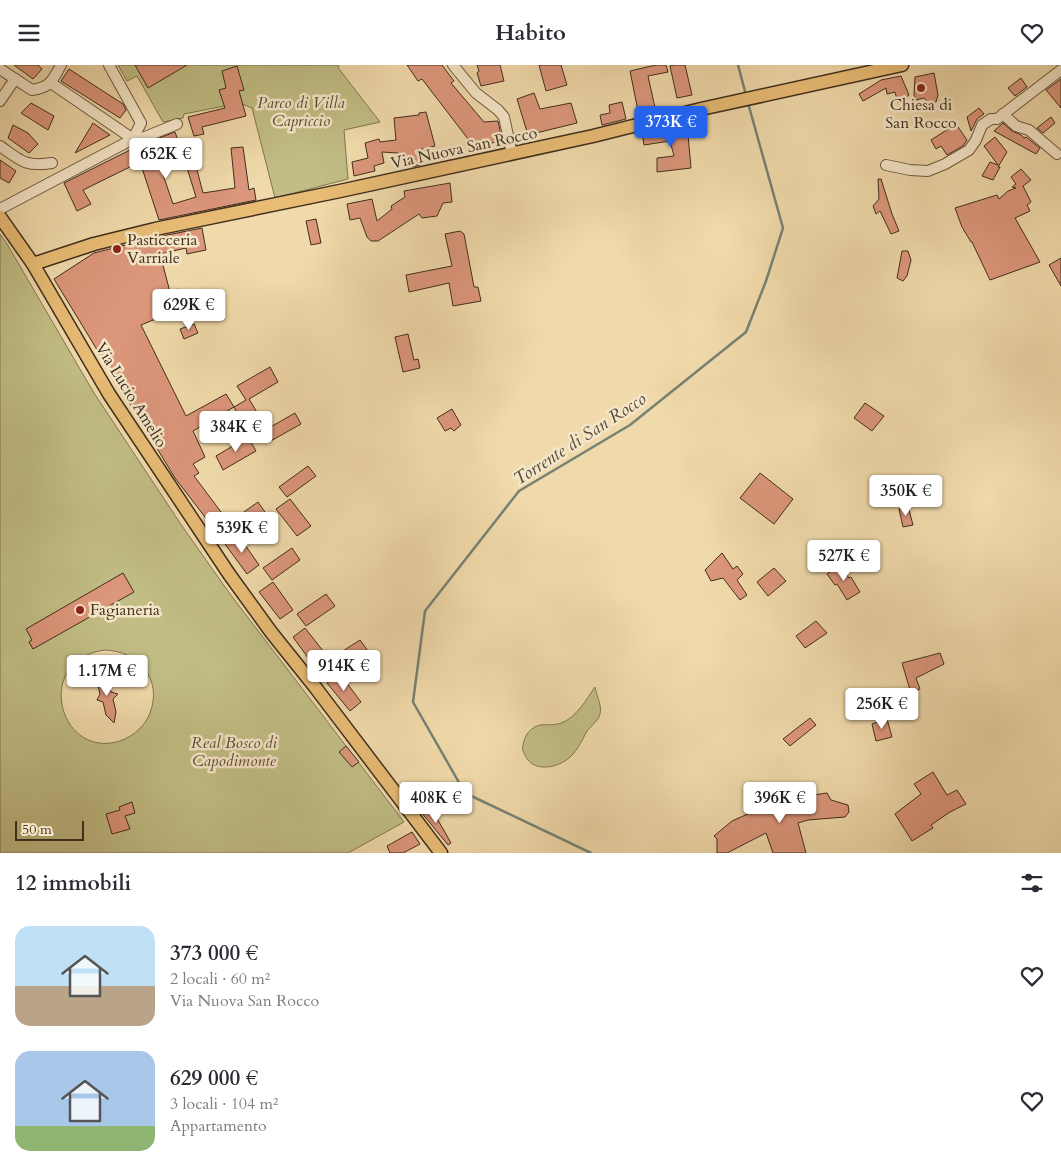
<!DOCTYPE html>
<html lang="it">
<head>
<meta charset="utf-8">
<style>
	:root { --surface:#fff; --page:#f7f7f7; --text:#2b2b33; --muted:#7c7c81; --accent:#2563eb }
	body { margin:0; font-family:Cardo,serif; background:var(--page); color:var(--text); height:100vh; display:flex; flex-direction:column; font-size:19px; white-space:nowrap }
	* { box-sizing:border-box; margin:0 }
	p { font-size:16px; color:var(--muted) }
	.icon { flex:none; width:28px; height:28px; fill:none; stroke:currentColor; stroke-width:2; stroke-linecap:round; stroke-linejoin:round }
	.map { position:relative; height:788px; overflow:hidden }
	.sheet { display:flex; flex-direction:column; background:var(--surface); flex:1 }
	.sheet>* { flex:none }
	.scale { position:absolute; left:15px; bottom:12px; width:69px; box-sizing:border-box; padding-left:5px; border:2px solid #402e1e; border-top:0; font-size:14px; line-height:18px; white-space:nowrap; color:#402e1e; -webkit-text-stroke:4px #f5e6c8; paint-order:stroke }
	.price { position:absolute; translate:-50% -42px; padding:0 11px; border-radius:5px; background:#fff; color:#222; font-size:16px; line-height:32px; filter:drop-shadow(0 1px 2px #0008) }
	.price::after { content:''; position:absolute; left:50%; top:30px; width:15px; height:11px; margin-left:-8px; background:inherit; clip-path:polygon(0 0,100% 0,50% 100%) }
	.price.on { background:var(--accent); color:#fff }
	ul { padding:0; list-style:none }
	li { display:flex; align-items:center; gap:15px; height:125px; padding:0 15px }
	li span { display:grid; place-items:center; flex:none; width:140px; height:100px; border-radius:15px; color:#555 }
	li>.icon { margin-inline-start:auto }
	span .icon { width:60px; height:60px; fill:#fffc; stroke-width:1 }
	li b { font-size:21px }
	h2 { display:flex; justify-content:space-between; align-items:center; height:60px; padding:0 15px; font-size:21px }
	header { display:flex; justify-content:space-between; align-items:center; height:65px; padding:0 15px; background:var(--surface); font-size:22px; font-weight:600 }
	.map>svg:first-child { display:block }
</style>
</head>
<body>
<header><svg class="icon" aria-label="menu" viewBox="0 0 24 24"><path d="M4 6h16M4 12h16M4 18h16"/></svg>Habito<svg class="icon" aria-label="heart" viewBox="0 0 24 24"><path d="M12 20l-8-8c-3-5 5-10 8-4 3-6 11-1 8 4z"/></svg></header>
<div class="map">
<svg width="1061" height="788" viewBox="0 0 1061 788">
	<rect width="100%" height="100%" fill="#f0d9aa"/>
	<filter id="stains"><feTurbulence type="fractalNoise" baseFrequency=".004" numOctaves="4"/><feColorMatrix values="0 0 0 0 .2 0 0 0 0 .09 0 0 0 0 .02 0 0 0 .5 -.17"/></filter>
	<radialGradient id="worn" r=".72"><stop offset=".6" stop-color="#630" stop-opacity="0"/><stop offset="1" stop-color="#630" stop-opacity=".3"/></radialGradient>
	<g fill="#c1bd84" stroke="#807651" fill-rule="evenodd">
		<path d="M 118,0 L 338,0 L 339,4 L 380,57 L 344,65 L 348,114 L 275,133 L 252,43 L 240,38 L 184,49 L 183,53 L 163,57 L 137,11 L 127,16 Z"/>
		<path d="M 0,169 L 7,179 L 94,328 L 182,461 L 230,529 L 404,757 L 348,788 L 0,788 ZM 105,585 C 138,586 163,614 150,648 C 145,661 134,671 120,676 C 58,695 33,594 105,585 Z"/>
		<path d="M 595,622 C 597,633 605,645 597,655 C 594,659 590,662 587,666 C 581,677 576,689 565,696 C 552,704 532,706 525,690 C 523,686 522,684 523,680 C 524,676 525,672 527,669 C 539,654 547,663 561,658 C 576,653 586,635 595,622 Z"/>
	</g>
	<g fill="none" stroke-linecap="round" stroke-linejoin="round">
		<g stroke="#768274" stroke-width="2.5">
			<path d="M 738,0 L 746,30"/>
			<path d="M 591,788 L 465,728 L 413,637 L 425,546 L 519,426 L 630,360 L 746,267 L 766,216 L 783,163 L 748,38"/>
		</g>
	</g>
	<g fill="#dc967b" stroke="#402e1e">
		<path d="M 14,0 L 38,0 L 42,4 L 33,14 Z"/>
		<path d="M 135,0 L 187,0 L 148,23 Z"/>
		<path d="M 407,0 L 442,0 L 454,16 L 451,18 L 484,57 L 498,56 L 502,75 L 475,83 L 422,14 L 418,16 Z"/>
		<path d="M 477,0 L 500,0 L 504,16 L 481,21 L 477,8 L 479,6 Z"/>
		<path d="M 539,0 L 561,0 L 567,20 L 546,26 Z"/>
		<path d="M 656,0 L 666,0 L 668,7 L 648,11 L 656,47 L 639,51 L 630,6 Z"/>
		<path d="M 674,0 L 685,0 L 692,30 L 677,33 L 670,1 Z"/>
		<path d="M 237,1 L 244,25 L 239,26 L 246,51 L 202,62 L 204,69 L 194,71 L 188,52 L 225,43 L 219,25 L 226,23 L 222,6 Z"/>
		<path d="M 69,4 L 123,39 L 126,45 L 120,53 L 61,16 Z"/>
		<path d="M 934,8 L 938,30 L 936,37 L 930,39 L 924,33 L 916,35 L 914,30 L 915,12 Z"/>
		<path d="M 901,11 L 909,30 L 898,38 L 895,27 L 887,29 L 886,23 L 863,36 L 859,29 L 881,15 Z"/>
		<path d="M 1021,13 L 1027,22 L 1015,31 L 1008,23 Z"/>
		<path d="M 1061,14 L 1061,43 L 1046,25 Z"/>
		<path d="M 534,28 L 540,44 L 571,38 L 577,58 L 528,70 L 517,34 Z"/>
		<path d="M 622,37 L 626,54 L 602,60 L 600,50 L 610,48 L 609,40 Z"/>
		<path d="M 31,38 L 54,51 L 48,65 L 21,48 Z"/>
		<path d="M 979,43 L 984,49 L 977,54 L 971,66 L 967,52 Z"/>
		<path d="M 426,47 L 435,81 L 418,85 L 420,100 L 412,102 L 411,93 L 399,95 L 398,88 L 382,87 L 384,98 L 374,101 L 375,106 L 354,111 L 352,97 L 368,93 L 365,78 L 379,74 L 380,77 L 396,75 L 394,53 L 419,50 L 419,48 Z"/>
		<path d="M 1051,52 L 1055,58 L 1043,68 L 1037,63 Z"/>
		<path d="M 93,58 L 110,70 L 75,88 Z"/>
		<path d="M 1003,58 L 1012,66 L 1021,70 L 1024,73 L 1026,72 L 1040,83 L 1036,89 L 994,66 Z"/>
		<path d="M 956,59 L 967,75 L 963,81 L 947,90 L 941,81 L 936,84 L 931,75 Z"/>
		<path d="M 13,60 L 28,68 L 38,79 L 29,88 L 8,73 Z"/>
		<path d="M 680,60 L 682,71 L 688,70 L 691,103 L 657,107 L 657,93 L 674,91 L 670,76 L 644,80 L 642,67 Z"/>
		<path d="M 175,67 L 179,78 L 156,89 L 173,139 L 196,132 L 180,80 L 190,78 L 203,128 L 235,123 L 231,83 L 243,82 L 249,125 L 254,123 L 256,135 L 159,155 L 140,97 L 83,125 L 91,139 L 77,146 L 64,118 L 138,81 Z"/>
		<path d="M 995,72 L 1007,87 L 998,102 L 1000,102 L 993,115 L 982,111 L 990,97 L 998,100 L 984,81 Z"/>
		<path d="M 0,95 L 16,106 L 9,118 L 0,113 Z"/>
		<path d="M 1021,104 L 1031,115 L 1023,121 L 1031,137 L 1027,140 L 1030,146 L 1015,153 L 1040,197 L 990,215 L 972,177 L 971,177 L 962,162 L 955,143 L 997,130 L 999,134 L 1008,126 L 1016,123 L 1012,122 L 1016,119 L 1011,112 Z"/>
		<path d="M 878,114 L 881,114 L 892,149 L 899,166 L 891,169 L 880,146 L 876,149 L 873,141 L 879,134 Z"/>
		<path d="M 450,118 L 452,137 L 443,138 L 437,151 L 422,153 L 419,149 L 378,176 L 371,176 L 367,172 L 360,153 L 350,155 L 347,139 L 372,134 L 377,156 L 392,144 L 391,141 L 405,132 L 404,126 Z"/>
		<path d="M 316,154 L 321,178 L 311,180 L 306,156 Z"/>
		<path d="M 202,163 L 206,185 L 187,189 L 186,183 L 160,189 L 170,227 L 178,224 L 188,235 L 163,251 L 141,260 L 186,351 L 226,329 L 234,342 L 193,366 L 205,392 L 193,399 L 199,408 L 194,411 L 221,447 L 208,456 L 175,413 L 54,214 L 94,188 L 157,172 Z"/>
		<path d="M 460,166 L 464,169 L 474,222 L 478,222 L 481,236 L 453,241 L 449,218 L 409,227 L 406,210 L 452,201 L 445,169 Z"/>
		<path d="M 902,186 L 908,186 L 911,195 L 907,211 L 903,216 L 897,213 Z"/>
		<path d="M 1061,193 L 1061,221 L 1049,200 Z"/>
		<path d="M 218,230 L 221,242 L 202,246 L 200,234 Z"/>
		<path d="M 194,259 L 198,268 L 184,274 L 180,264 Z"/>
		<path d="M 408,269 L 414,295 L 418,294 L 420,303 L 403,307 L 395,272 Z"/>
		<path d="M 270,302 L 278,317 L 249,334 L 267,364 L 295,348 L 301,359 L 269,377 L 263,367 L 251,373 L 234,342 L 246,335 L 237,321 Z"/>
		<path d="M 865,338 L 884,351 L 872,366 L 854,353 Z"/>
		<path d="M 452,344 L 461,360 L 454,366 L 451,363 L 445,366 L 437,353 Z"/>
		<path d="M 248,372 L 256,386 L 223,405 L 216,391 Z"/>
		<path d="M 308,401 L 316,411 L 287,432 L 279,422 Z"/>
		<path d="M 760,408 L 793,434 L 774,459 L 740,433 Z"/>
		<path d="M 290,434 L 311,461 L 297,471 L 276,444 Z"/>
		<path d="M 258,437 L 267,450 L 240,469 L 230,457 Z"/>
		<path d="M 908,441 L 913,460 L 903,462 L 899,444 Z"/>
		<path d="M 238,470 L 259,500 L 247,509 L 225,479 Z"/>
		<path d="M 292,483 L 300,495 L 272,515 L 263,503 Z"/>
		<path d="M 722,488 L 733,504 L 737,501 L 743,509 L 737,515 L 747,530 L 740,535 L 723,513 L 711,516 L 705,505 Z"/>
		<path d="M 840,500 L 849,513 L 851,512 L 860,527 L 847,535 L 837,519 L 835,520 L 827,509 Z"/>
		<path d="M 774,503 L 786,516 L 768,531 L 757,517 Z"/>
		<path d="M 123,508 L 134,527 L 33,584 L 29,577 L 32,575 L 26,564 Z"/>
		<path d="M 273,517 L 293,545 L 280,554 L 259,527 Z"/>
		<path d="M 326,529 L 335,541 L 306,561 L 297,549 Z"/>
		<path d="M 816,556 L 827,568 L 805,583 L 796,571 Z"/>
		<path d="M 305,563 L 327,591 L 314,601 L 293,572 Z"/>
		<path d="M 360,575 L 368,586 L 338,607 L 329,595 Z"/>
		<path d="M 940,588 L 944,599 L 916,613 L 920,624 L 911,628 L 902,598 Z"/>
		<path d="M 103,609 L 107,614 L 111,627 L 118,629 L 113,634 L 116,647 L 114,658 L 106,650 L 103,637 L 97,635 L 100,629 L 97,617 L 98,610 Z"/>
		<path d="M 340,609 L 361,637 L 350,646 L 327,618 Z"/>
		<path d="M 810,653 L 816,660 L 790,681 L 783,674 Z"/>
		<path d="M 887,654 L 892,672 L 876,676 L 872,659 Z"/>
		<path d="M 346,681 L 359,697 L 352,702 L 339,687 Z"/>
		<path d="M 933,707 L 947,730 L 957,725 L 966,739 L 950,747 L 931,760 L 933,763 L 912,776 L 895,749 L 921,729 L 914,719 Z"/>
		<path d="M 827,728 L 831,735 L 848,740 L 849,747 L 845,752 L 808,755 L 798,758 L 806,788 L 773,788 L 766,768 L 727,788 L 717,788 L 717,774 L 714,771 L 732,756 L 770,739 L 787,734 Z"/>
		<path d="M 132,737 L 135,748 L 125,751 L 130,764 L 112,769 L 106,749 L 120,745 L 119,742 Z"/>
		<path d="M 430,741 L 451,778 L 448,780 L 421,747 Z"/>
		<path d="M 412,767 L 420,779 L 403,788 L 390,788 L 387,781 Z"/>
	</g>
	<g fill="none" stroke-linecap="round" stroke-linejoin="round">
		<g stroke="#6c5941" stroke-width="12">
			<g id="minor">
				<path d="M 109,0 L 141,58 L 133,74"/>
				<path d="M 453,0 L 476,28 L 498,45 L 504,52 L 512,89"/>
				<path d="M 0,4 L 32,25 C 51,22 52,16 61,0"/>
				<path d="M 51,18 L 133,74"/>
				<path d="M 0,36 L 15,14"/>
				<path d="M 1003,49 L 1016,61 L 1029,65 L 1057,89"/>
				<path d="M 0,81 C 21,96 25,102 52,98"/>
				<path d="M 886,100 L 910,105 L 928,106 L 945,99 L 969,85 L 976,75 L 982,60 L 991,54 L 997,54 L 1061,5"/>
				<path d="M 0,144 L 133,74 L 140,74 L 177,59"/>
			</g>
		</g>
		<g stroke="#402e1e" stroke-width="15">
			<g id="major">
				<path d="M 0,152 L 33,199 L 109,329 L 229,509 L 271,567 L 315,622 L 441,788"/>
				<path d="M 33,199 L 94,179 L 155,164 L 340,126 L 593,71 L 701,44 L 902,0"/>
			</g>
		</g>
		<use href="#minor" stroke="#f5e6c8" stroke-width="10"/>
		<use href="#major" stroke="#e8bc75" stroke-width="12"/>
	</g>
	<g fill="#8f2418" stroke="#f5e6c8" stroke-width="2">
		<circle cx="921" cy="23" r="5"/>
		<circle cx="117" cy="184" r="5"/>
		<circle cx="80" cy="545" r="5"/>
	</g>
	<g text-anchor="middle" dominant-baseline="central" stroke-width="5" stroke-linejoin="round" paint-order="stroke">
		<g font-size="16" font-style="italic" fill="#5a4b32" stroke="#f5e6c8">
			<text x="301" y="38">Parco di Villa<tspan x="301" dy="18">Capriccio</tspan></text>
			<text x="234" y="678">Real Bosco di<tspan x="234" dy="18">Capodimonte</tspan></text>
		</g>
		<g font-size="16" fill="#402e1e" stroke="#f5e6c8" text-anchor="start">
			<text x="921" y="40" text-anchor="middle">Chiesa di<tspan x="921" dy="18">San Rocco</tspan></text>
			<text x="127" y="175">Pasticceria<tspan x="127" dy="18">Varriale</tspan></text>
			<text x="90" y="545">Fagianeria</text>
		</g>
		<g font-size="16" fill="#402e1e" stroke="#f5e6c8">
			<text transform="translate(464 83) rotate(-12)">Via Nuova San Rocco</text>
			<text transform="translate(131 330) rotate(58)">Via Lucio Amelio</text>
		</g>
		<g font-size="18" font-style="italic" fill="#524a3b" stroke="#f5e6c8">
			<text transform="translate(580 374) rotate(-33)">Torrente di San Rocco</text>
		</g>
	</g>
	<rect width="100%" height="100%" filter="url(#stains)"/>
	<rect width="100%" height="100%" fill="url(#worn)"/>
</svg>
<div class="scale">50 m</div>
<b class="price on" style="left:671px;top:83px">373K €</b>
<b class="price" style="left:166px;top:115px">652K €</b>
<b class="price" style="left:189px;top:266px">629K €</b>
<b class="price" style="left:236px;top:388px">384K €</b>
<b class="price" style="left:906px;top:452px">350K €</b>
<b class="price" style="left:242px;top:489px">539K €</b>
<b class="price" style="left:844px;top:517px">527K €</b>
<b class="price" style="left:344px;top:627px">914K €</b>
<b class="price" style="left:107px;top:632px">1.17M €</b>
<b class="price" style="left:882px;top:665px">256K €</b>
<b class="price" style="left:436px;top:759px">408K €</b>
<b class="price" style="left:780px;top:759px">396K €</b>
</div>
<section class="sheet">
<h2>12 immobili<svg class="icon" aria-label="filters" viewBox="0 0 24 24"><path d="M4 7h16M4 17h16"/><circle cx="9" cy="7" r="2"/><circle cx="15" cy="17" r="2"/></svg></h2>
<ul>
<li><span style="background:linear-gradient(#bfe0f5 60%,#b9a48a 0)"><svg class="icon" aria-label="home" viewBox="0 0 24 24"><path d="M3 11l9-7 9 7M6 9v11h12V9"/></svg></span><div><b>373 000 €</b><p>2 locali · 60 m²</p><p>Via Nuova San Rocco</p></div><svg class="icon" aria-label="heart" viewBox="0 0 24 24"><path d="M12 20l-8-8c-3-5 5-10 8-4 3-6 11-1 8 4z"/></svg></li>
<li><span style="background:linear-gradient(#a9c7e8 75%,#8fb573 0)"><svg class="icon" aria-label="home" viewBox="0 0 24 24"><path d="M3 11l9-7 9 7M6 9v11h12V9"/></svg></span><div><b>629 000 €</b><p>3 locali · 104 m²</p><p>Appartamento</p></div><svg class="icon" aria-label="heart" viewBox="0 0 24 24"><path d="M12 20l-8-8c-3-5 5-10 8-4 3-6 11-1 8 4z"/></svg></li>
</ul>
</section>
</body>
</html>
